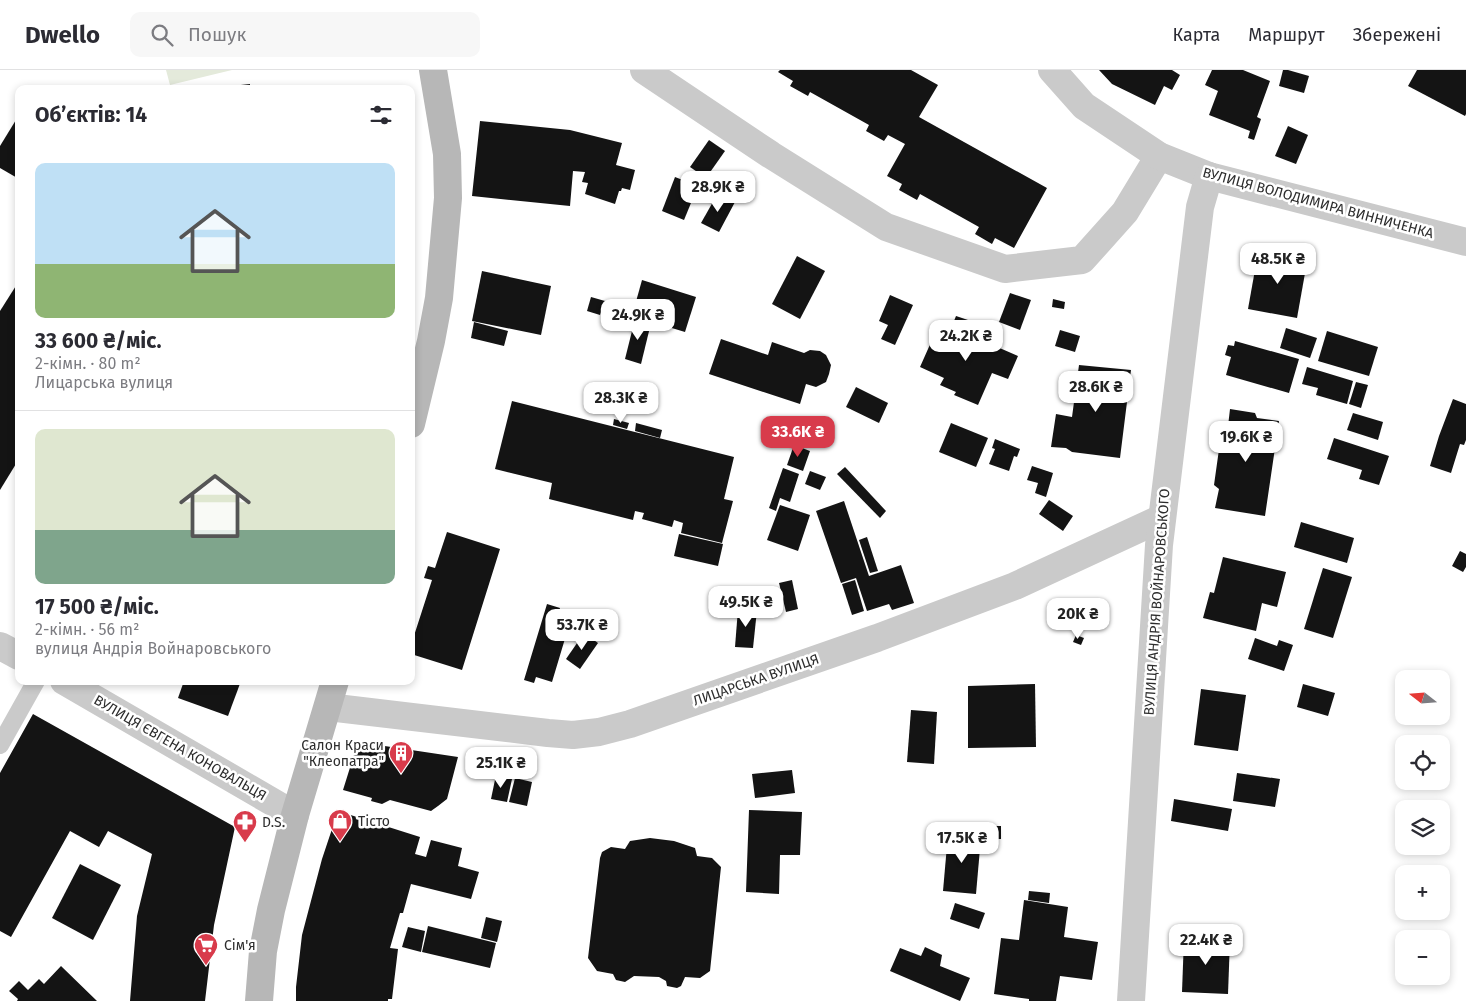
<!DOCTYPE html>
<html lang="uk">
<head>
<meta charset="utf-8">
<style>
	:root { --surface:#fff; --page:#f7f7f7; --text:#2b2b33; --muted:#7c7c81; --line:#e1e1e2; --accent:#d83b4b }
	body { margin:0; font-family:"Fira Sans",sans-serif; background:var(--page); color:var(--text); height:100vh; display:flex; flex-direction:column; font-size:19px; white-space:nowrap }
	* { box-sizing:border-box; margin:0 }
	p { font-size:16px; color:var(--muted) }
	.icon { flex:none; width:28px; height:28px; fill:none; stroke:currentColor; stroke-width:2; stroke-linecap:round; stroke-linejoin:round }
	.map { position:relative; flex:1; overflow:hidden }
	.panel { position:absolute; left:15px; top:15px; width:400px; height:600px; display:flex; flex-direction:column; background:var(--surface); border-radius:10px; box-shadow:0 2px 8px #0003 }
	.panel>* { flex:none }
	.needle { width:32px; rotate:287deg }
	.buttons { position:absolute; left:1395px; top:600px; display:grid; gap:10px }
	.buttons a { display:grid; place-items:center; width:55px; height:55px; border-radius:10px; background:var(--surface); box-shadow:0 2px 8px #0003; font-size:25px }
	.price { position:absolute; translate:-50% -42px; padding:0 11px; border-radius:10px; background:#fff; color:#222; font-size:16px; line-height:32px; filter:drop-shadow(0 1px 2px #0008) }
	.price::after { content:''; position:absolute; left:50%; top:30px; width:15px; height:11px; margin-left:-8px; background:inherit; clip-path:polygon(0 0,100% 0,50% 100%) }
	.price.active { background:var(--accent); color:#fff }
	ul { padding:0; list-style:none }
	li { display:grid; align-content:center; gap:10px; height:265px; padding:0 20px }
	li+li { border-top:1px solid var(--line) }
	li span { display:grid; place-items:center; height:155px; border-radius:10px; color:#555 }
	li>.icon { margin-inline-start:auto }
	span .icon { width:90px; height:90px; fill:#fffc; stroke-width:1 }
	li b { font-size:21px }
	h2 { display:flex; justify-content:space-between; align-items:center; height:60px; padding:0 20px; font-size:21px }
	header { display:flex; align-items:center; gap:30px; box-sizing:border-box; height:70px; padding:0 25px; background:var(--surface); border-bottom:1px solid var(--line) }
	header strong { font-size:24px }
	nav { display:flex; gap:28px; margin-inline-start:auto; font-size:18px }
	.search { width:350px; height:45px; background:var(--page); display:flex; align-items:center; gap:12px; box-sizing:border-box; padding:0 18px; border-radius:10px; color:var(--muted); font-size:19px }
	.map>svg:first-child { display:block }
</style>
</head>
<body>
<header>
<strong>Dwello</strong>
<div class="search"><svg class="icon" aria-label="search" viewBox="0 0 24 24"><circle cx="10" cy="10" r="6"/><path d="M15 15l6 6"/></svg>Пошук</div>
<nav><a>Карта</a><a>Маршрут</a><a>Збережені</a></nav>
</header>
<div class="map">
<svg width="1466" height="931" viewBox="0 0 1466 931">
	<rect width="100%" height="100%" fill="#fff"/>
	<path fill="#e4eadb" d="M 166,0 L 232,0 L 170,15 Z"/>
	<g fill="#141414">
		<path d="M 780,0 L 911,0 L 938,15 L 919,47 L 1047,118 L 1014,178 L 995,168 L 992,174 L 975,164 L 979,157 L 920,124 L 917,130 L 899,120 L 902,114 L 887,106 L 905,74 L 888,65 L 884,71 L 866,61 L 869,55 L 810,22 L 808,26 L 790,16 L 793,11 L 778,2 Z"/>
		<path d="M 1099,0 L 1172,0 L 1180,5 L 1172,20 L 1164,16 L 1155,35 L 1112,14 Z"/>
		<path d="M 1212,0 L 1243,0 L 1270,11 L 1257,47 L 1261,49 L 1254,70 L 1248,68 L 1250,61 L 1209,45 L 1218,21 L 1205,15 Z"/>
		<path d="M 1283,0 L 1288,0 L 1309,6 L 1304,23 L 1279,16 Z"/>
		<path d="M 1417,0 L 1466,0 L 1466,44 L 1465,46 L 1408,16 Z"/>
		<path d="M 250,14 L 250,19 L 223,19 L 222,17 Z"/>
		<path d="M 19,45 L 19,109 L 0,98 L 0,76 Z"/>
		<path d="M 480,51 L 570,60 L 622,73 L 616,95 L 635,100 L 630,120 L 622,118 L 621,121 L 619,121 L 615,134 L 585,124 L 588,113 L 582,112 L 585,102 L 573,101 L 570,136 L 472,126 Z"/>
		<path d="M 1288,56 L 1308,65 L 1296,94 L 1275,86 Z"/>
		<path d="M 709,70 L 725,81 L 706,108 L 690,97 Z"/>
		<path d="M 675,107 L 698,116 L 684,150 L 662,141 Z"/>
		<path d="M 718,123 L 735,132 L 719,162 L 701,153 Z"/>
		<path d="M 1258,183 L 1307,192 L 1297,248 L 1248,239 Z"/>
		<path d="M 797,186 L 825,201 L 800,249 L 772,234 Z"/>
		<path d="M 482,201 L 551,216 L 541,265 L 472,251 Z"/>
		<path d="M 642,210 L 696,227 L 685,262 L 632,246 Z"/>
		<path d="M 19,211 L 19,389 L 0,420 L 0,241 Z"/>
		<path d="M 1010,223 L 1031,230 L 1020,260 L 999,252 Z"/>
		<path d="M 890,225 L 913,235 L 895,275 L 881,269 L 888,255 L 879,251 Z"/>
		<path d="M 591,227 L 605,231 L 600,245 L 587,241 Z"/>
		<path d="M 1053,229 L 1065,232 L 1064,239 L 1052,237 Z"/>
		<path d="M 956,246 L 968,250 L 963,261 L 952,256 Z"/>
		<path d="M 635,249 L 651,253 L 641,294 L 625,289 Z"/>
		<path d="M 474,252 L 508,261 L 504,276 L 471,268 Z"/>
		<path d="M 940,252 L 1018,286 L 1008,309 L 992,303 L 978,335 L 954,325 L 956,322 L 940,315 L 944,308 L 920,297 Z"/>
		<path d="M 1286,258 L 1317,268 L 1310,288 L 1280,278 Z"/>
		<path d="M 1060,260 L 1080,266 L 1075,282 L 1055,276 Z"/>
		<path d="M 1327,261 L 1378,277 L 1369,306 L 1318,291 Z"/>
		<path d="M 721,269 L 768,285 L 772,272 L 804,283 L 810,280 L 820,281 L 826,285 L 831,295 L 829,304 L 826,312 L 816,317 L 806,314 L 800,334 L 709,304 Z"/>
		<path d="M 1235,271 L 1299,289 L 1289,323 L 1226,305 L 1231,287 L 1225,285 L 1228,275 L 1234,276 Z"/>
		<path d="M 1079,295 L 1131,300 L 1120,388 L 1072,382 L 1066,378 L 1051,377 L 1056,344 L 1072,347 Z"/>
		<path d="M 1307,297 L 1353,311 L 1347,334 L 1316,325 L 1318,318 L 1302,314 Z"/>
		<path d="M 1356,312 L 1368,315 L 1361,338 L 1349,334 Z"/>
		<path d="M 856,317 L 888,333 L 879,353 L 846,337 Z"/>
		<path d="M 1453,329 L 1466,334 L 1466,370 L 1464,375 L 1460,374 L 1451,403 L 1430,396 L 1439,366 Z"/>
		<path d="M 512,331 L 734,387 L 724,429 L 733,431 L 722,473 L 681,463 L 683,453 L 674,450 L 672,457 L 642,449 L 644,443 L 635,441 L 633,450 L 549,429 L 552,413 L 495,399 Z"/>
		<path d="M 1230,339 L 1255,343 L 1257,348 L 1279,351 L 1265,446 L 1215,438 L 1219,419 L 1214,415 L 1221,365 L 1227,365 Z"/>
		<path d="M 1353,343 L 1383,352 L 1378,370 L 1347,360 Z"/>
		<path d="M 614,349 L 629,353 L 627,359 L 613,355 Z"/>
		<path d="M 636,353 L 662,360 L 660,368 L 635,361 Z"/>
		<path d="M 951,353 L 988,368 L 976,397 L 939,382 Z"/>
		<path d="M 810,358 L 818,364 L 814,370 L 805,363 Z"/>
		<path d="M 1334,368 L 1389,386 L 1379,415 L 1359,409 L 1362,400 L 1327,389 Z"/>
		<path d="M 995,369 L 1020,379 L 1017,387 L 1014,386 L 1009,401 L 989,394 L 995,379 L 992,378 Z"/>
		<path d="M 794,375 L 810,381 L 803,401 L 787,395 Z"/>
		<path d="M 1032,396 L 1053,403 L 1046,427 L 1035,423 L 1038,413 L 1027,410 Z"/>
		<path d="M 845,397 L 886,441 L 880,448 L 837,404 Z"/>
		<path d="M 783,398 L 799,404 L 790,432 L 780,428 L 776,441 L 769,438 Z"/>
		<path d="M 810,401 L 826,407 L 820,420 L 805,414 Z"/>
		<path d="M 1049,430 L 1073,446 L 1063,461 L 1039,444 Z"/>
		<path d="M 844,431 L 869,506 L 901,495 L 914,533 L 892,540 L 889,534 L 867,541 L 856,508 L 841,513 L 816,441 Z"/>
		<path d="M 780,435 L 810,445 L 798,481 L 767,470 Z"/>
		<path d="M 1301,452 L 1354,468 L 1347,493 L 1294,477 Z"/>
		<path d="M 447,462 L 500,479 L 462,600 L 411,584 L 411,575 L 432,510 L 424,508 L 428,496 L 435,498 Z"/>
		<path d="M 679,464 L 723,474 L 718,496 L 674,486 Z"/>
		<path d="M 867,467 L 878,501 L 870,503 L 859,470 Z"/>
		<path d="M 1460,481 L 1466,484 L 1466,497 L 1463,502 L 1452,496 Z"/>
		<path d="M 1223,487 L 1286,502 L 1277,537 L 1262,533 L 1256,561 L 1203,548 L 1210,522 L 1214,523 Z"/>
		<path d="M 1323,498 L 1352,507 L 1333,568 L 1304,559 Z"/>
		<path d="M 792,510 L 798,539 L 786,542 L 779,513 Z"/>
		<path d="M 855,510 L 864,541 L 852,545 L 842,514 Z"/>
		<path d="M 547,534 L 560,538 L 557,548 L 570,552 L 552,612 L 536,607 L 534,613 L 524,610 Z"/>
		<path d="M 738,539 L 757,540 L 753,578 L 735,577 Z"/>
		<path d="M 584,563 L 598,573 L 580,599 L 566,589 Z"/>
		<path d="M 1076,565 L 1084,568 L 1081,575 L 1073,572 Z"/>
		<path d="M 1255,568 L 1277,576 L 1279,570 L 1293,575 L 1284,601 L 1248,589 Z"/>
		<path d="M 184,611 L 241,611 L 228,646 L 178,628 Z"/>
		<path d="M 1035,614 L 1036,677 L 968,678 L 968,616 Z"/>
		<path d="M 1303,614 L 1335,623 L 1328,646 L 1297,637 Z"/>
		<path d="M 1201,619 L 1246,625 L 1238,681 L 1194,675 Z"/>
		<path d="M 911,640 L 937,642 L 934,694 L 907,692 Z"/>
		<path d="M 33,644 L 235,757 L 214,855 L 205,931 L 130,931 L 137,846 L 152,784 L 108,761 L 99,777 L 70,761 L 11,867 L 0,861 L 0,703 Z"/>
		<path d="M 358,672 L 458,687 L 447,729 L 438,736 L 431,741 L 390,730 L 382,734 L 371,731 L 372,728 L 343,720 Z"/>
		<path d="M 792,700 L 795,723 L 755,728 L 752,704 Z"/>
		<path d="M 1237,703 L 1280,709 L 1275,737 L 1233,731 Z"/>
		<path d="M 496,705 L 512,709 L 507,732 L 491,729 Z"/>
		<path d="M 515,708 L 532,712 L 527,736 L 509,732 Z"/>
		<path d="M 1174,729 L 1232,739 L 1228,761 L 1171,751 Z"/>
		<path d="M 749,740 L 802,742 L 800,785 L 780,785 L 779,824 L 746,822 Z"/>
		<path d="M 338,741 L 420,767 L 415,784 L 426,787 L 431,770 L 462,778 L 458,796 L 479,802 L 471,829 L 411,814 L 403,843 L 400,843 L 390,878 L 398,879 L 392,929 L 388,929 L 388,931 L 296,931 L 296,917 L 302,865 L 322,789 Z"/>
		<rect x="989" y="756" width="12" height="13"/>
		<path d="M 948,764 L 981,767 L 976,824 L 943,821 Z"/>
		<path d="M 650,768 L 674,771 L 695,778 L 697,786 L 712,788 L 721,797 L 710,901 L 700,908 L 685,907 L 681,916 L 677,918 L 667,916 L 666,911 L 659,907 L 634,906 L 625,912 L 616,910 L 613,904 L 597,901 L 588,888 L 600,788 L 602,782 L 611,777 L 625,779 L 630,771 Z"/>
		<path d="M 80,794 L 121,815 L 93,870 L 52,848 Z"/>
		<path d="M 1029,821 L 1050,823 L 1049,833 L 1028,830 Z"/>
		<path d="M 1024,830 L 1068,837 L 1064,867 L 1098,872 L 1092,910 L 1060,906 L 1056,931 L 1029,931 L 1029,929 L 994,924 L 1001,868 L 1019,870 Z"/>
		<path d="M 955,833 L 985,843 L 979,859 L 950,849 Z"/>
		<path d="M 486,847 L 502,851 L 497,872 L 481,868 Z"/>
		<path d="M 428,856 L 496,873 L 490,898 L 422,882 Z"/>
		<path d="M 408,857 L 425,861 L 421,882 L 402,877 Z"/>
		<path d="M 1184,868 L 1230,870 L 1228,924 L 1182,922 Z"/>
		<path d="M 925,877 L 942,885 L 940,896 L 970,908 L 960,931 L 890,901 L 900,878 L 921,886 Z"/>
		<path d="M 61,896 L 97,931 L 17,931 L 18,929 L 9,921 L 19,911 L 28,920 L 39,909 L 44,914 Z"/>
	</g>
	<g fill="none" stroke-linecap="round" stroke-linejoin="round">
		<path stroke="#cacaca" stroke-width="18" d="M 0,675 L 36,611"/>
		<g stroke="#cacaca" stroke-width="28">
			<path d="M 644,0 L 771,85 L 886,157 L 1005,199 L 1082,190 L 1125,142 L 1159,86"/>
			<path d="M 1052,0 L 1084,36 L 1159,86 L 1209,106 L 1466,172"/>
			<path d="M 0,576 L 19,586"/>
			<path d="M 64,611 L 295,745"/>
			<path d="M 328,637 L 548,663 L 573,665 L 599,662 L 630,654 L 877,568 L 1015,516 L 1162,448"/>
			<path d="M 1131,931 L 1159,475 L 1200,137 L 1209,106"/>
		</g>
		<g stroke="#b7b7b7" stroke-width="28">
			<path d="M 411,354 L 431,271 L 439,228 L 448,128 L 447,84 L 433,0"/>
			<path d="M 259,931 L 263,881 L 271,840 L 295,745 L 335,611"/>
		</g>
	</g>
	<defs>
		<g id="building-pin" transform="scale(1.25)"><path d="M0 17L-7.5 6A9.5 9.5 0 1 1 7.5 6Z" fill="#d83b4b" stroke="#fff"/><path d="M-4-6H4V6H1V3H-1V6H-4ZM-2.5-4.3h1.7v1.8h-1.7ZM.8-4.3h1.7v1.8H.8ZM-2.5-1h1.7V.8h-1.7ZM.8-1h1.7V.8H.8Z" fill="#fff"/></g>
		<g id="shop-pin" transform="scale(1.25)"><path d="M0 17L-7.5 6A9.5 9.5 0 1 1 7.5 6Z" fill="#d83b4b" stroke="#fff"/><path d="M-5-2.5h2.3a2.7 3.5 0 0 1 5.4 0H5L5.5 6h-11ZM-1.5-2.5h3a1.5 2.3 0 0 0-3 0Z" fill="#fff"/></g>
		<g id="pharmacy-pin" transform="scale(1.25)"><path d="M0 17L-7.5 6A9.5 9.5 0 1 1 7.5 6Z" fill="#d83b4b" stroke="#fff"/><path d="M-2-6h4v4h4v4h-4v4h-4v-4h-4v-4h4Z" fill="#fff"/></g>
		<g id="supermarket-pin" transform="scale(1.25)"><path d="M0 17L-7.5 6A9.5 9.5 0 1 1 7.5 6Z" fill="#d83b4b" stroke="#fff"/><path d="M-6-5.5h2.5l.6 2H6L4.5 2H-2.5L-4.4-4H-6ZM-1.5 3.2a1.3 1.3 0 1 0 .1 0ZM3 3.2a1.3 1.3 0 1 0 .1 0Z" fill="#fff"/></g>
	</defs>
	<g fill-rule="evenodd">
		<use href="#building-pin" x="401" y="683"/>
		<use href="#shop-pin" x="340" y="751"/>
		<use href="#pharmacy-pin" x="245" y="752"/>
		<use href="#supermarket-pin" x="206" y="875"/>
	</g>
	<g text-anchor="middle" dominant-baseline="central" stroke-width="5" stroke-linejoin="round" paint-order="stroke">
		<g font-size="14" fill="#2d2d2d" stroke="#fff">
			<text transform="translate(1318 133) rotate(15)">ВУЛИЦЯ ВОЛОДИМИРА ВИННИЧЕНКА</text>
			<text transform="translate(1157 532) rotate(-86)">ВУЛИЦЯ АНДРІЯ ВОЙНАРОВСЬКОГО</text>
			<text transform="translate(756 610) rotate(-19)">ЛИЦАРСЬКА ВУЛИЦЯ</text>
			<text transform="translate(180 678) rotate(30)">ВУЛИЦЯ ЄВГЕНА КОНОВАЛЬЦЯ</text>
		</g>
		<g font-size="14" fill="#2d2d2d" stroke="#fff" text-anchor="start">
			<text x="384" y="675" text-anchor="end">Салон Краси<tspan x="384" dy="16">"Клеопатра"</tspan></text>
			<text x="358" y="751">Тісто</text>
			<text x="262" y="752">D.S.</text>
			<text x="224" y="875">Сім'я</text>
		</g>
	</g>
</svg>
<div class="buttons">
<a><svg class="needle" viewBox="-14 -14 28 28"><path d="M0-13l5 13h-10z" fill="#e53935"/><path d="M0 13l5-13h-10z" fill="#7c7c81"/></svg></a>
<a><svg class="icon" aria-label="locate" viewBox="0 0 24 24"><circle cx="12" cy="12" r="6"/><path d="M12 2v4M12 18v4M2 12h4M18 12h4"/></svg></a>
<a><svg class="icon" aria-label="layers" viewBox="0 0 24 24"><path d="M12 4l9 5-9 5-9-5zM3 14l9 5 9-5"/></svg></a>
<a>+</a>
<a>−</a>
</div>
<b class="price" style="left:718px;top:143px">28.9K ₴</b>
<b class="price" style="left:1278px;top:215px">48.5K ₴</b>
<b class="price" style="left:638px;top:271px">24.9K ₴</b>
<b class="price" style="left:966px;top:292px">24.2K ₴</b>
<b class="price" style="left:1096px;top:343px">28.6K ₴</b>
<b class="price" style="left:621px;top:354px">28.3K ₴</b>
<b class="price active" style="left:798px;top:388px">33.6K ₴</b>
<b class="price" style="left:1246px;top:393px">19.6K ₴</b>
<b class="price" style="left:746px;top:558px">49.5K ₴</b>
<b class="price" style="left:1078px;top:570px">20K ₴</b>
<b class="price" style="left:582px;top:581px">53.7K ₴</b>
<b class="price" style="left:501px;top:719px">25.1K ₴</b>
<b class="price" style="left:962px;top:794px">17.5K ₴</b>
<b class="price" style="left:1206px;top:896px">22.4K ₴</b>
<section class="panel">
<h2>Об’єктів: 14<svg class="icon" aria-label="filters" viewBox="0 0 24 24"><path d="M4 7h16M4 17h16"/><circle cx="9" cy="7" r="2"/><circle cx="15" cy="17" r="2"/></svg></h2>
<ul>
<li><span style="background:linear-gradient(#bfe0f5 65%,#8fb573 0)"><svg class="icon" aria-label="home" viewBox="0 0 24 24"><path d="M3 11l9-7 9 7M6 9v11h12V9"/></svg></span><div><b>33 600 ₴/міс.</b><p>2-кімн. · 80 m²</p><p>Лицарська вулиця</p></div></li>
<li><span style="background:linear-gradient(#dfe7d0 65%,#7fa58c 0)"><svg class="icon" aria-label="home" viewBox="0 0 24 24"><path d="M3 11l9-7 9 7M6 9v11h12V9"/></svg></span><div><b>17 500 ₴/міс.</b><p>2-кімн. · 56 m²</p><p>вулиця Андрія Войнаровського</p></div></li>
</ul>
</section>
</div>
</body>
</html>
